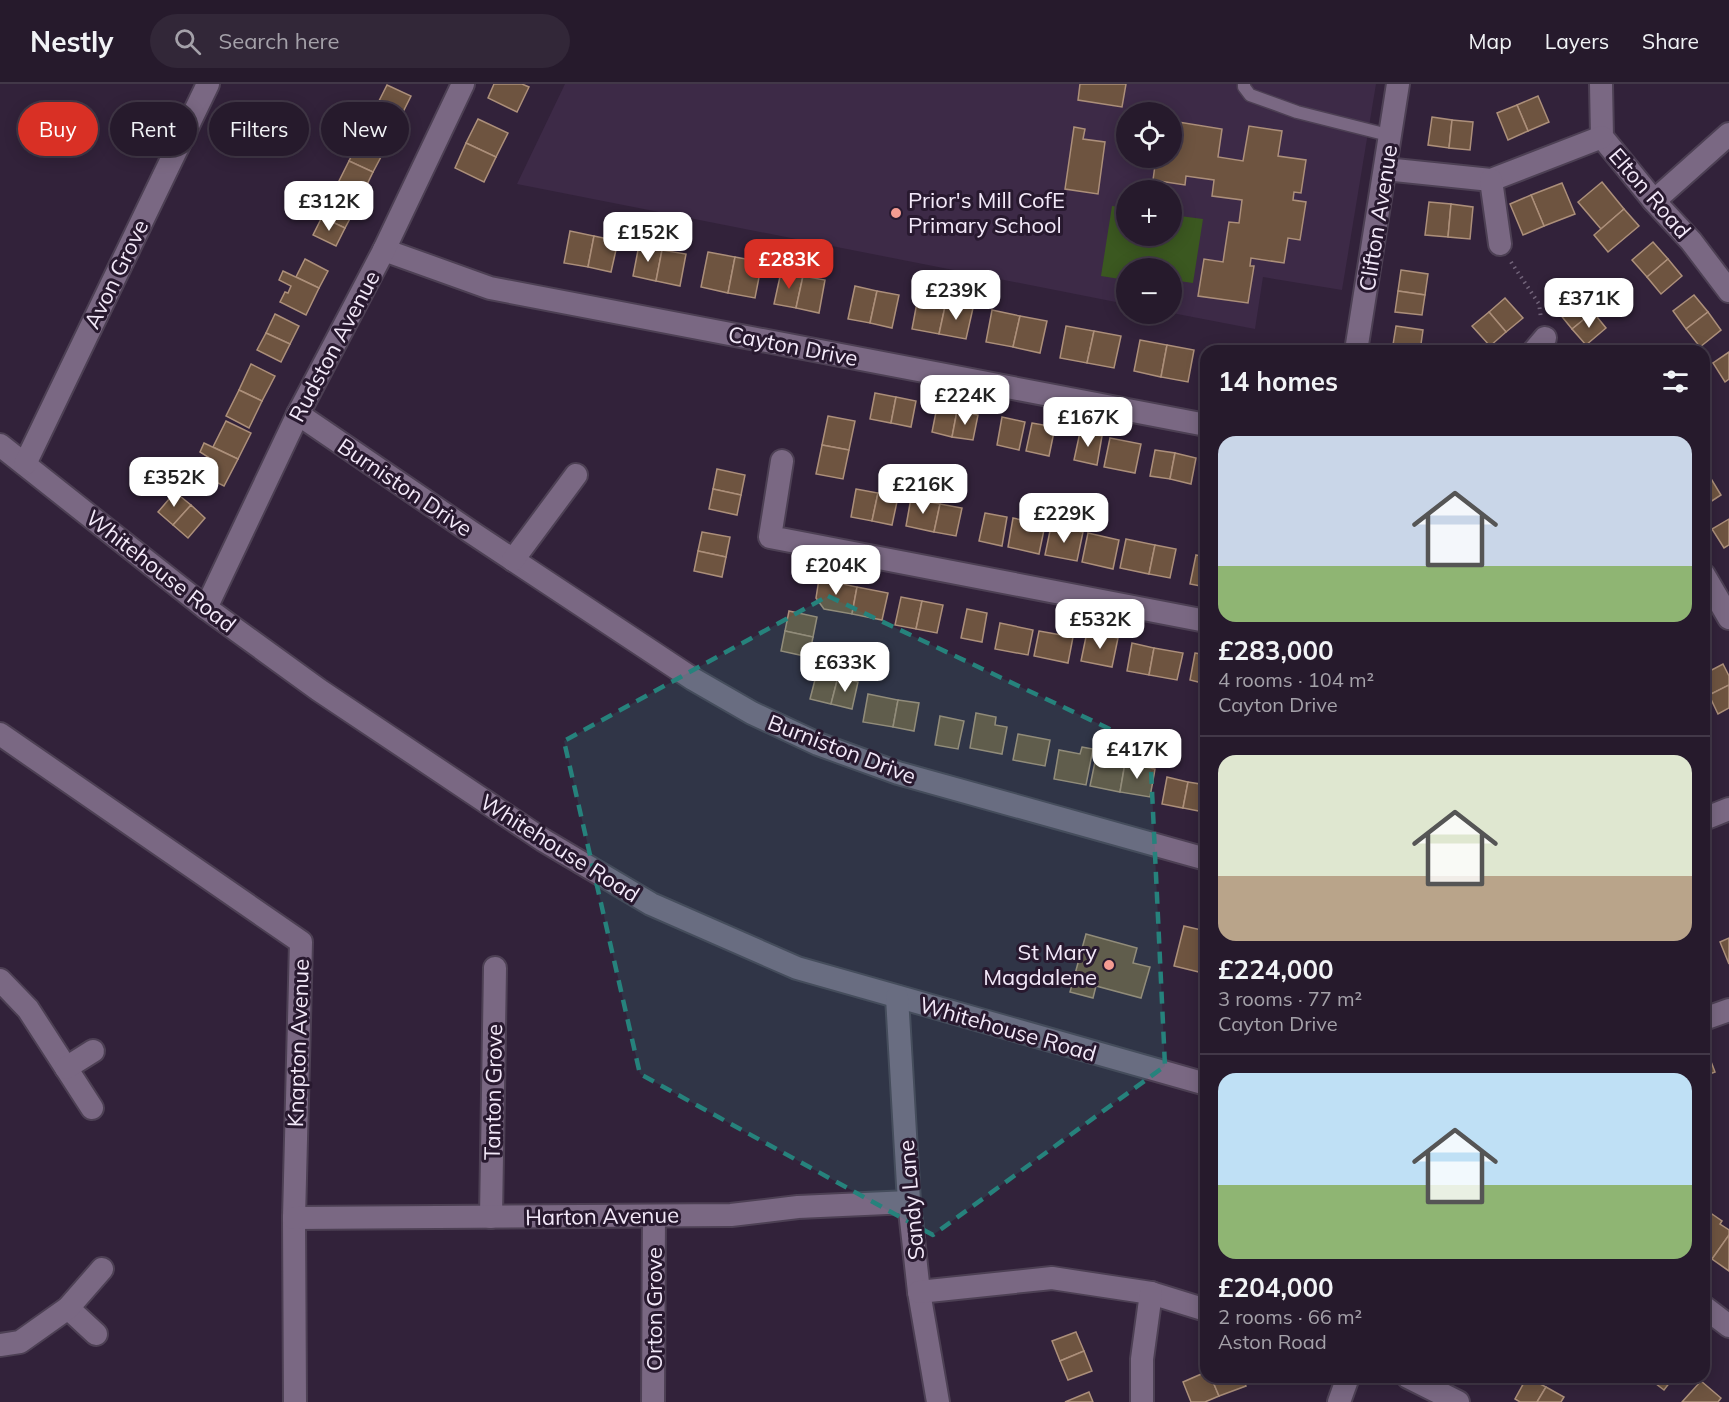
<!DOCTYPE html>
<html lang="en">
<head>
<meta charset="utf-8">
<style>
	:root { --surface:#261a2c; --page:#322738; --text:#f1f3f6; --muted:#a4a1a9; --line:#423848; --accent:#d93025 }
	body { margin:0; font-family:Mulish,sans-serif; background:var(--page); color:var(--text); height:100vh; display:flex; flex-direction:column; font-size:22px; white-space:nowrap }
	* { box-sizing:border-box; margin:0 }
	p { font-size:20px; color:var(--muted) }
	.icon { flex:none; width:33px; height:33px; fill:none; stroke:currentColor; stroke-width:2; stroke-linecap:round; stroke-linejoin:round }
	.map { position:relative; flex:1; overflow:hidden }
	.side { position:absolute; left:1200px; top:261px; width:510px; height:1038px; display:flex; flex-direction:column; background:var(--surface); border-radius:18px; box-shadow:0 3px 15px #0003,0 0 0 2px var(--line) }
	.side>* { flex:none }
	.top-card { position:absolute; left:18px; top:18px; width:570px; height:54px; display:flex; gap:12px }
	.tools { position:absolute; left:1116px; top:18px; display:grid; gap:12px }
	.tools a { display:grid; place-items:center; width:66px; height:66px; border-radius:50%; background:var(--surface); box-shadow:0 3px 15px #0003,0 0 0 2px var(--line); font-size:30px }
	.price { position:absolute; translate:-50% -51px; padding:0 14px; border-radius:12px; background:#fff; color:#222; font-size:20px; line-height:39px; filter:drop-shadow(0 2px 3px #0008) }
	.price::after { content:''; position:absolute; left:50%; top:36px; width:18px; height:14px; margin-left:-9px; background:inherit; clip-path:polygon(0 0,100% 0,50% 100%) }
	.price.on { background:var(--accent); color:#fff }
	ul { padding:0; list-style:none }
	li { display:grid; align-content:center; gap:12px; height:318px; padding:0 18px }
	li+li { border-top:2px solid var(--line) }
	li span { display:grid; place-items:center; height:186px; border-radius:18px; color:#555 }
	li>.icon { margin-inline-start:auto }
	span .icon { width:108px; height:108px; fill:#fffc; stroke-width:1 }
	li b { font-size:26px }
	h2 { display:flex; justify-content:space-between; align-items:center; height:72px; padding:0 18px; font-size:26px }
	.chip { padding:0 21px; border-radius:27px; background:var(--surface); box-shadow:0 3px 15px #0003,0 0 0 2px var(--line); font-size:21px; line-height:54px }
	.chip.on { background:var(--accent); color:#fff }
	header { display:flex; align-items:center; gap:36px; box-sizing:border-box; height:84px; padding:0 30px; background:var(--surface); border-bottom:2px solid var(--line) }
	header strong { font-size:28px }
	nav { display:flex; gap:33px; margin-inline-start:auto; font-size:21px }
	.search { width:420px; height:54px; background:var(--page); display:flex; align-items:center; gap:15px; box-sizing:border-box; padding:0 21px; border-radius:33px; color:var(--muted); font-size:22px }
	.map>svg:first-child { display:block }
</style>
</head>
<body>
<header>
<strong>Nestly</strong>
<div class="search"><svg class="icon" aria-label="search" viewBox="0 0 24 24"><circle cx="10" cy="10" r="6"/><path d="M15 15l6 6"/></svg>Search here</div>
<nav><a>Map</a><a>Layers</a><a>Share</a></nav>
</header>
<div class="map">
<svg width="1729" height="1318" viewBox="0 0 1729 1318">
	<rect width="100%" height="100%" fill="#32223a"/>
	<path fill="#3d2a47" fill-rule="evenodd" d="M 565,0 L 1376,0 L 1342,206 L 1263,193 L 1255,245 L 1172,229 L 1172,184 L 1126,184 L 1126,220 L 517,100 ZM 1126,28 L 1172,28 L 1172,74 L 1126,74 ZM 1126,106 L 1172,106 L 1172,152 L 1126,152 Z"/>
	<path fill="#3b5820" d="M 1112,122 L 1126,124 L 1126,152 L 1172,152 L 1172,131 L 1203,135 L 1193,199 L 1172,196 L 1172,184 L 1126,184 L 1126,196 L 1101,192 Z"/>
	<g fill="#6e5440" stroke="#ac8f7a" stroke-width="1.5">
		<path d="M 494,0 L 522,0 L 529,3 L 517,28 L 488,14 Z"/>
		<path d="M 1080,0 L 1126,0 L 1122,23 L 1078,16 Z"/>
		<path d="M 387,1 L 411,12 L 402,30 L 378,19 Z"/>
		<path d="M 1538,12 L 1549,38 L 1528,47 L 1517,21 Z"/>
		<path d="M 378,19 L 402,30 L 393,48 L 370,37 Z"/>
		<path d="M 1517,21 L 1528,47 L 1508,56 L 1497,29 Z"/>
		<path d="M 1432,33 L 1452,36 L 1449,64 L 1428,61 Z"/>
		<path d="M 478,35 L 508,49 L 496,73 L 466,59 Z"/>
		<path d="M 1452,36 L 1473,38 L 1470,66 L 1449,64 Z"/>
		<path d="M 1172,37 L 1222,45 L 1218,73 L 1243,77 L 1249,42 L 1282,47 L 1278,72 L 1306,76 L 1301,109 L 1294,108 L 1293,116 L 1306,118 L 1300,156 L 1288,154 L 1284,179 L 1251,174 L 1250,182 L 1254,182 L 1248,219 L 1198,212 L 1204,175 L 1223,178 L 1229,138 L 1239,139 L 1242,116 L 1212,112 L 1214,96 L 1186,92 L 1185,101 L 1153,96 L 1156,74 L 1172,74 Z"/>
		<path d="M 1074,43 L 1085,45 L 1083,55 L 1105,58 L 1098,110 L 1065,105 Z"/>
		<path d="M 358,59 L 382,71 L 373,88 L 349,77 Z"/>
		<path d="M 466,59 L 496,73 L 484,98 L 455,84 Z"/>
		<path d="M 349,77 L 373,88 L 360,115 L 336,103 Z"/>
		<path d="M 1602,98 L 1624,125 L 1601,145 L 1578,118 Z"/>
		<path d="M 1562,99 L 1575,130 L 1544,142 L 1531,111 Z"/>
		<path d="M 1531,111 L 1544,142 L 1523,151 L 1510,120 Z"/>
		<path d="M 330,115 L 354,127 L 345,144 L 322,133 Z"/>
		<path d="M 1429,118 L 1451,120 L 1448,153 L 1425,151 Z"/>
		<path d="M 1451,120 L 1473,123 L 1470,155 L 1448,153 Z"/>
		<path d="M 1624,125 L 1639,142 L 1608,168 L 1594,151 Z"/>
		<path d="M 322,133 L 345,144 L 336,162 L 313,151 Z"/>
		<path d="M 570,147 L 594,152 L 588,183 L 564,179 Z"/>
		<path d="M 594,152 L 618,157 L 611,188 L 588,183 Z"/>
		<path d="M 1653,158 L 1668,175 L 1647,193 L 1632,176 Z"/>
		<path d="M 639,161 L 662,166 L 656,197 L 633,192 Z"/>
		<path d="M 662,166 L 686,170 L 680,202 L 656,197 Z"/>
		<path d="M 708,168 L 735,173 L 728,209 L 701,203 Z"/>
		<path d="M 735,173 L 762,178 L 755,214 L 728,209 Z"/>
		<path d="M 305,175 L 328,187 L 319,204 L 296,193 Z"/>
		<path d="M 1668,175 L 1682,192 L 1661,210 L 1647,193 Z"/>
		<path d="M 1401,186 L 1428,190 L 1425,211 L 1398,207 Z"/>
		<path d="M 283,187 L 319,204 L 306,231 L 280,218 L 285,208 L 288,209 L 291,202 L 279,196 Z"/>
		<path d="M 781,188 L 803,192 L 796,224 L 774,220 Z"/>
		<path d="M 803,192 L 825,196 L 819,229 L 796,224 Z"/>
		<path d="M 855,202 L 877,207 L 870,239 L 848,235 Z"/>
		<path d="M 877,207 L 899,211 L 892,244 L 870,239 Z"/>
		<path d="M 1398,207 L 1425,211 L 1422,231 L 1395,228 Z"/>
		<path d="M 1694,211 L 1708,228 L 1686,245 L 1673,227 Z"/>
		<path d="M 1579,212 L 1593,228 L 1572,245 L 1559,229 Z"/>
		<path d="M 918,213 L 946,218 L 939,250 L 912,245 Z"/>
		<path d="M 1505,214 L 1523,234 L 1506,248 L 1489,228 Z"/>
		<path d="M 946,218 L 973,224 L 966,255 L 939,250 Z"/>
		<path d="M 992,226 L 1020,232 L 1013,263 L 986,258 Z"/>
		<path d="M 1489,228 L 1506,248 L 1490,262 L 1472,242 Z"/>
		<path d="M 1593,228 L 1606,244 L 1586,261 L 1572,245 Z"/>
		<path d="M 1708,228 L 1721,246 L 1700,263 L 1686,245 Z"/>
		<path d="M 275,230 L 299,242 L 290,260 L 266,249 Z"/>
		<path d="M 1020,232 L 1047,237 L 1040,269 L 1013,263 Z"/>
		<path d="M 1066,242 L 1094,247 L 1087,279 L 1060,274 Z"/>
		<path d="M 1396,242 L 1423,246 L 1420,267 L 1392,267 Z"/>
		<path d="M 1094,247 L 1121,252 L 1114,284 L 1087,279 Z"/>
		<path d="M 266,249 L 290,260 L 281,278 L 257,266 Z"/>
		<path d="M 1140,256 L 1167,261 L 1161,293 L 1134,287 Z"/>
		<path d="M 1167,261 L 1194,266 L 1188,298 L 1161,293 Z"/>
		<path d="M 1729,268 L 1729,295 L 1725,298 L 1713,279 Z"/>
		<path d="M 251,280 L 275,292 L 262,317 L 239,306 Z"/>
		<path d="M 239,306 L 262,317 L 249,344 L 226,332 Z"/>
		<path d="M 875,309 L 896,313 L 891,339 L 870,335 Z"/>
		<path d="M 896,313 L 916,317 L 911,343 L 891,339 Z"/>
		<path d="M 937,323 L 957,327 L 952,353 L 932,348 Z"/>
		<path d="M 957,327 L 978,331 L 973,356 L 952,353 Z"/>
		<path d="M 828,332 L 855,337 L 849,366 L 822,361 Z"/>
		<path d="M 1002,333 L 1025,338 L 1019,366 L 997,361 Z"/>
		<path d="M 226,337 L 251,349 L 238,375 L 213,363 Z"/>
		<path d="M 1032,339 L 1055,343 L 1049,372 L 1026,367 Z"/>
		<path d="M 1080,348 L 1102,352 L 1097,381 L 1074,376 Z"/>
		<path d="M 1110,354 L 1141,360 L 1135,389 L 1104,383 Z"/>
		<path d="M 204,359 L 238,375 L 224,402 L 200,390 L 208,373 L 200,368 Z"/>
		<path d="M 822,361 L 849,366 L 843,395 L 816,390 Z"/>
		<path d="M 1155,366 L 1175,369 L 1170,395 L 1150,392 Z"/>
		<path d="M 1175,369 L 1196,374 L 1191,400 L 1170,395 Z"/>
		<path d="M 717,385 L 745,391 L 741,411 L 713,405 Z"/>
		<path d="M 1710,393 L 1721,411 L 1704,422 L 1704,397 Z"/>
		<path d="M 713,405 L 741,411 L 737,431 L 709,425 Z"/>
		<path d="M 856,405 L 878,409 L 872,437 L 851,433 Z"/>
		<path d="M 175,408 L 191,421 L 173,441 L 158,428 Z"/>
		<path d="M 878,409 L 898,413 L 892,441 L 872,437 Z"/>
		<path d="M 911,414 L 940,420 L 934,448 L 906,442 Z"/>
		<path d="M 940,420 L 962,424 L 956,452 L 934,448 Z"/>
		<path d="M 191,421 L 205,434 L 188,454 L 173,441 Z"/>
		<path d="M 985,429 L 1007,433 L 1002,462 L 979,457 Z"/>
		<path d="M 1013,434 L 1045,441 L 1039,470 L 1008,463 Z"/>
		<path d="M 1729,435 L 1729,461 L 1724,464 L 1712,445 Z"/>
		<path d="M 1051,442 L 1083,448 L 1077,477 L 1045,471 Z"/>
		<path d="M 702,448 L 730,453 L 726,473 L 698,467 Z"/>
		<path d="M 1088,449 L 1119,456 L 1113,485 L 1082,478 Z"/>
		<path d="M 1126,455 L 1155,461 L 1149,490 L 1120,484 Z"/>
		<path d="M 1155,461 L 1176,465 L 1170,494 L 1149,490 Z"/>
		<path d="M 698,467 L 726,473 L 722,493 L 694,487 Z"/>
		<path d="M 1196,471 L 1206,473 L 1206,503 L 1190,500 Z"/>
		<path d="M 819,495 L 857,503 L 852,530 L 824,525 L 816,514 Z"/>
		<path d="M 857,503 L 888,509 L 882,536 L 852,530 Z"/>
		<path d="M 901,513 L 922,517 L 916,545 L 895,541 Z"/>
		<path d="M 922,517 L 943,521 L 937,549 L 916,545 Z"/>
		<path d="M 967,525 L 987,529 L 982,558 L 961,554 Z"/>
		<path d="M 789,527 L 817,533 L 813,553 L 785,547 Z"/>
		<path d="M 1000,539 L 1033,546 L 1028,571 L 995,565 Z"/>
		<path d="M 785,547 L 813,553 L 809,573 L 781,567 Z"/>
		<path d="M 1039,547 L 1073,553 L 1068,579 L 1034,572 Z"/>
		<path d="M 1087,548 L 1118,554 L 1112,583 L 1081,577 Z"/>
		<path d="M 1132,559 L 1154,564 L 1149,591 L 1127,587 Z"/>
		<path d="M 1154,564 L 1183,569 L 1177,596 L 1149,591 Z"/>
		<path d="M 1195,569 L 1206,571 L 1206,600 L 1190,596 Z"/>
		<path d="M 1723,580 L 1729,592 L 1729,601 L 1709,611 L 1704,602 L 1704,590 Z"/>
		<path d="M 817,588 L 838,593 L 831,620 L 810,615 Z"/>
		<path d="M 838,593 L 858,598 L 852,625 L 831,620 Z"/>
		<path d="M 1729,601 L 1729,624 L 1718,630 L 1709,611 Z"/>
		<path d="M 868,610 L 898,616 L 893,643 L 863,638 Z"/>
		<path d="M 898,616 L 919,619 L 914,647 L 893,643 Z"/>
		<path d="M 976,629 L 996,633 L 995,641 L 1007,643 L 1002,670 L 970,664 Z"/>
		<path d="M 940,632 L 964,637 L 958,665 L 935,661 Z"/>
		<path d="M 1018,650 L 1050,656 L 1045,682 L 1013,676 Z"/>
		<path d="M 1082,663 L 1093,665 L 1086,701 L 1054,695 L 1059,666 L 1080,670 Z"/>
		<path d="M 1096,673 L 1125,679 L 1120,708 L 1090,702 Z"/>
		<path d="M 1125,679 L 1155,685 L 1150,713 L 1120,708 Z"/>
		<path d="M 1167,693 L 1188,698 L 1183,724 L 1162,720 Z"/>
		<path d="M 1188,698 L 1206,701 L 1204,728 L 1183,724 Z"/>
		<path d="M 1184,842 L 1206,847 L 1206,877 L 1203,889 L 1174,882 Z"/>
		<path d="M 1086,850 L 1137,864 L 1133,879 L 1150,883 L 1141,914 L 1096,902 L 1093,914 L 1070,908 Z"/>
		<path d="M 1729,854 L 1729,880 L 1720,858 Z"/>
		<path d="M 1704,959 L 1715,988 L 1704,992 Z"/>
		<path d="M 1712,1130 L 1722,1137 L 1720,1140 L 1729,1146 L 1729,1151 L 1712,1175 L 1704,1169 L 1704,1142 Z"/>
		<path d="M 1729,1151 L 1729,1187 L 1712,1175 Z"/>
		<path d="M 1076,1248 L 1084,1267 L 1060,1277 L 1052,1257 Z"/>
		<path d="M 1084,1267 L 1092,1287 L 1068,1296 L 1060,1277 Z"/>
		<path d="M 1206,1288 L 1206,1293 L 1211,1293 L 1219,1312 L 1205,1318 L 1191,1318 L 1183,1298 Z"/>
		<path d="M 1211,1293 L 1242,1293 L 1246,1302 L 1219,1312 Z"/>
		<path d="M 1527,1293 L 1546,1303 L 1537,1318 L 1520,1318 L 1515,1315 Z"/>
		<path d="M 1647,1293 L 1674,1293 L 1664,1306 Z"/>
		<path d="M 1701,1297 L 1721,1314 L 1718,1318 L 1682,1318 Z"/>
		<path d="M 1546,1303 L 1564,1313 L 1561,1318 L 1537,1318 Z"/>
		<path d="M 1089,1308 L 1093,1318 L 1065,1318 Z"/>
	</g>
	<g fill="none" stroke-linecap="round" stroke-linejoin="round">
		<g stroke="#4d4054" stroke-width="15">
			<path id="service" d="M 1244,0 L 1244,3 L 1250,11 L 1297,28 L 1392,52"/>
		</g>
		<g stroke="#4d4054" stroke-width="26">
			<g id="minor">
				<path d="M 1601,0 L 1602,53 L 1654,117 L 1691,157 L 1729,207"/>
				<path d="M 1385,85 L 1491,96 L 1602,53"/>
				<path d="M 1491,96 L 1500,160"/>
				<path d="M 1654,117 L 1729,50"/>
				<path d="M 384,166 L 490,204 L 1206,341"/>
				<path d="M 1356,267 L 1398,0"/>
				<path d="M 1534,267 L 1545,254"/>
				<path d="M 298,330 L 471,448 L 693,595 L 752,629 L 818,660 L 898,689 L 1206,775"/>
				<path d="M 0,361 L 206,524 L 319,606 L 543,756 L 651,820 L 797,884 L 1206,1000"/>
				<path d="M 782,377 L 770,453 L 1206,537"/>
				<path d="M 25,380 L 208,0"/>
				<path d="M 513,476 L 576,391"/>
				<path d="M 1704,491 L 1729,534"/>
				<path d="M 206,524 L 298,330 L 384,166 L 463,0"/>
				<path d="M 0,650 L 301,858 L 294,1134 L 295,1318"/>
				<path d="M 1704,735 L 1729,725"/>
				<path d="M 0,896 L 28,925 L 92,1024"/>
				<path d="M 897,913 L 909,1118 L 919,1208 L 938,1318"/>
				<path d="M 1704,935 L 1729,926"/>
				<path d="M 66,984 L 93,967"/>
				<path d="M 491,1133 L 495,884"/>
				<path d="M 294,1134 L 731,1131 L 798,1123 L 909,1118"/>
				<path d="M 919,1208 L 1052,1194 L 1151,1209 L 1206,1226"/>
				<path d="M 1704,1223 L 1729,1242"/>
				<path d="M 68,1224 L 96,1250"/>
				<path d="M 0,1261 L 20,1258 L 68,1224 L 102,1185"/>
				<path d="M 1408,1293 L 1458,1318"/>
				<path d="M 653,1318 L 654,1132"/>
				<path d="M 1142,1318 L 1142,1275 L 1151,1209"/>
				<path d="M 1339,1318 L 1348,1293"/>
			</g>
		</g>
		<path stroke="#72647a" stroke-width="4" stroke-dasharray="1.5 4.5" stroke-linecap="butt" d="M 1511,178 L 1539,220 L 1541,234"/>
		<use href="#service" stroke="#7a6883" stroke-width="12"/>
		<use href="#minor" stroke="#7a6883" stroke-width="22"/>
	</g>
	<path fill="#26827c" fill-opacity="0.2" stroke="#26827c" stroke-width="4.5" stroke-dasharray="12 8" stroke-linejoin="round" d="M 828,512 L 1150,664 L 1165,982 L 933,1151 L 640,990 L 564,657 Z"/>
	<g fill="#f59c92" stroke="#28192f" stroke-width="2">
		<circle cx="896" cy="129" r="6"/>
		<circle cx="1109" cy="881" r="6"/>
	</g>
	<g text-anchor="middle" dominant-baseline="central" stroke-width="6" stroke-linejoin="round" paint-order="stroke">
		<g font-size="22" fill="#f3e9f9" stroke="#28192f">
			<text transform="translate(1650 109) rotate(49)">Elton Road</text>
			<text transform="translate(1378 134) rotate(-81)">Clifton Avenue</text>
			<text transform="translate(116 190) rotate(-64)">Avon Grove</text>
			<text transform="translate(334 262) rotate(-62)">Rudston Avenue</text>
			<text transform="translate(793 262) rotate(11)">Cayton Drive</text>
			<text transform="translate(405 403) rotate(34)">Burniston Drive</text>
			<text transform="translate(161 487) rotate(38)">Whitehouse Road</text>
			<text transform="translate(842 665) rotate(21)">Burniston Drive</text>
			<text transform="translate(560 764) rotate(32)">Whitehouse Road</text>
			<text transform="translate(1008 945) rotate(16)">Whitehouse Road</text>
			<text transform="translate(298 959) rotate(-88)">Knapton Avenue</text>
			<text transform="translate(493 1008) rotate(-89)">Tanton Grove</text>
			<text transform="translate(911 1116) rotate(-95)">Sandy Lane</text>
			<text transform="translate(602 1132) rotate(-1)">Harton Avenue</text>
			<text transform="translate(654 1225) rotate(-90)">Orton Grove</text>
		</g>
		<g font-size="22" fill="#f3e9f9" stroke="#28192f" text-anchor="start">
			<text x="908" y="116">Prior's Mill CofE<tspan x="908" dy="25">Primary School</tspan></text>
			<text x="1097" y="868" text-anchor="end">St Mary<tspan x="1097" dy="25">Magdalene</tspan></text>
		</g>
	</g>
</svg>
<div class="tools">
<a><svg class="icon" aria-label="locate" viewBox="0 0 24 24"><circle cx="12" cy="12" r="6"/><path d="M12 2v4M12 18v4M2 12h4M18 12h4"/></svg></a>
<a>+</a>
<a>−</a>
</div>
<b class="price" style="left:329px;top:148px">£312K</b>
<b class="price" style="left:648px;top:179px">£152K</b>
<b class="price on" style="left:789px;top:206px">£283K</b>
<b class="price" style="left:956px;top:237px">£239K</b>
<b class="price" style="left:1589px;top:245px">£371K</b>
<b class="price" style="left:965px;top:342px">£224K</b>
<b class="price" style="left:1088px;top:364px">£167K</b>
<b class="price" style="left:174px;top:424px">£352K</b>
<b class="price" style="left:923px;top:431px">£216K</b>
<b class="price" style="left:1064px;top:460px">£229K</b>
<b class="price" style="left:836px;top:512px">£204K</b>
<b class="price" style="left:1100px;top:566px">£532K</b>
<b class="price" style="left:845px;top:609px">£633K</b>
<b class="price" style="left:1137px;top:696px">£417K</b>
<div class="top-card">
<a class="chip on">Buy</a>
<a class="chip">Rent</a>
<a class="chip">Filters</a>
<a class="chip">New</a>
</div>
<section class="side">
<h2>14 homes<svg class="icon" aria-label="filters" viewBox="0 0 24 24"><path d="M4 7h16M4 17h16"/><circle cx="9" cy="7" r="2"/><circle cx="15" cy="17" r="2"/></svg></h2>
<ul>
<li><span style="background:linear-gradient(#c9d6e8 70%,#8fb573 0)"><svg class="icon" aria-label="home" viewBox="0 0 24 24"><path d="M3 11l9-7 9 7M6 9v11h12V9"/></svg></span><div><b>£283,000</b><p>4 rooms · 104 m²</p><p>Cayton Drive</p></div></li>
<li><span style="background:linear-gradient(#dfe7d0 65%,#b9a48a 0)"><svg class="icon" aria-label="home" viewBox="0 0 24 24"><path d="M3 11l9-7 9 7M6 9v11h12V9"/></svg></span><div><b>£224,000</b><p>3 rooms · 77 m²</p><p>Cayton Drive</p></div></li>
<li><span style="background:linear-gradient(#bfe0f5 60%,#8fb573 0)"><svg class="icon" aria-label="home" viewBox="0 0 24 24"><path d="M3 11l9-7 9 7M6 9v11h12V9"/></svg></span><div><b>£204,000</b><p>2 rooms · 66 m²</p><p>Aston Road</p></div></li>
</ul>
</section>
</div>
</body>
</html>
